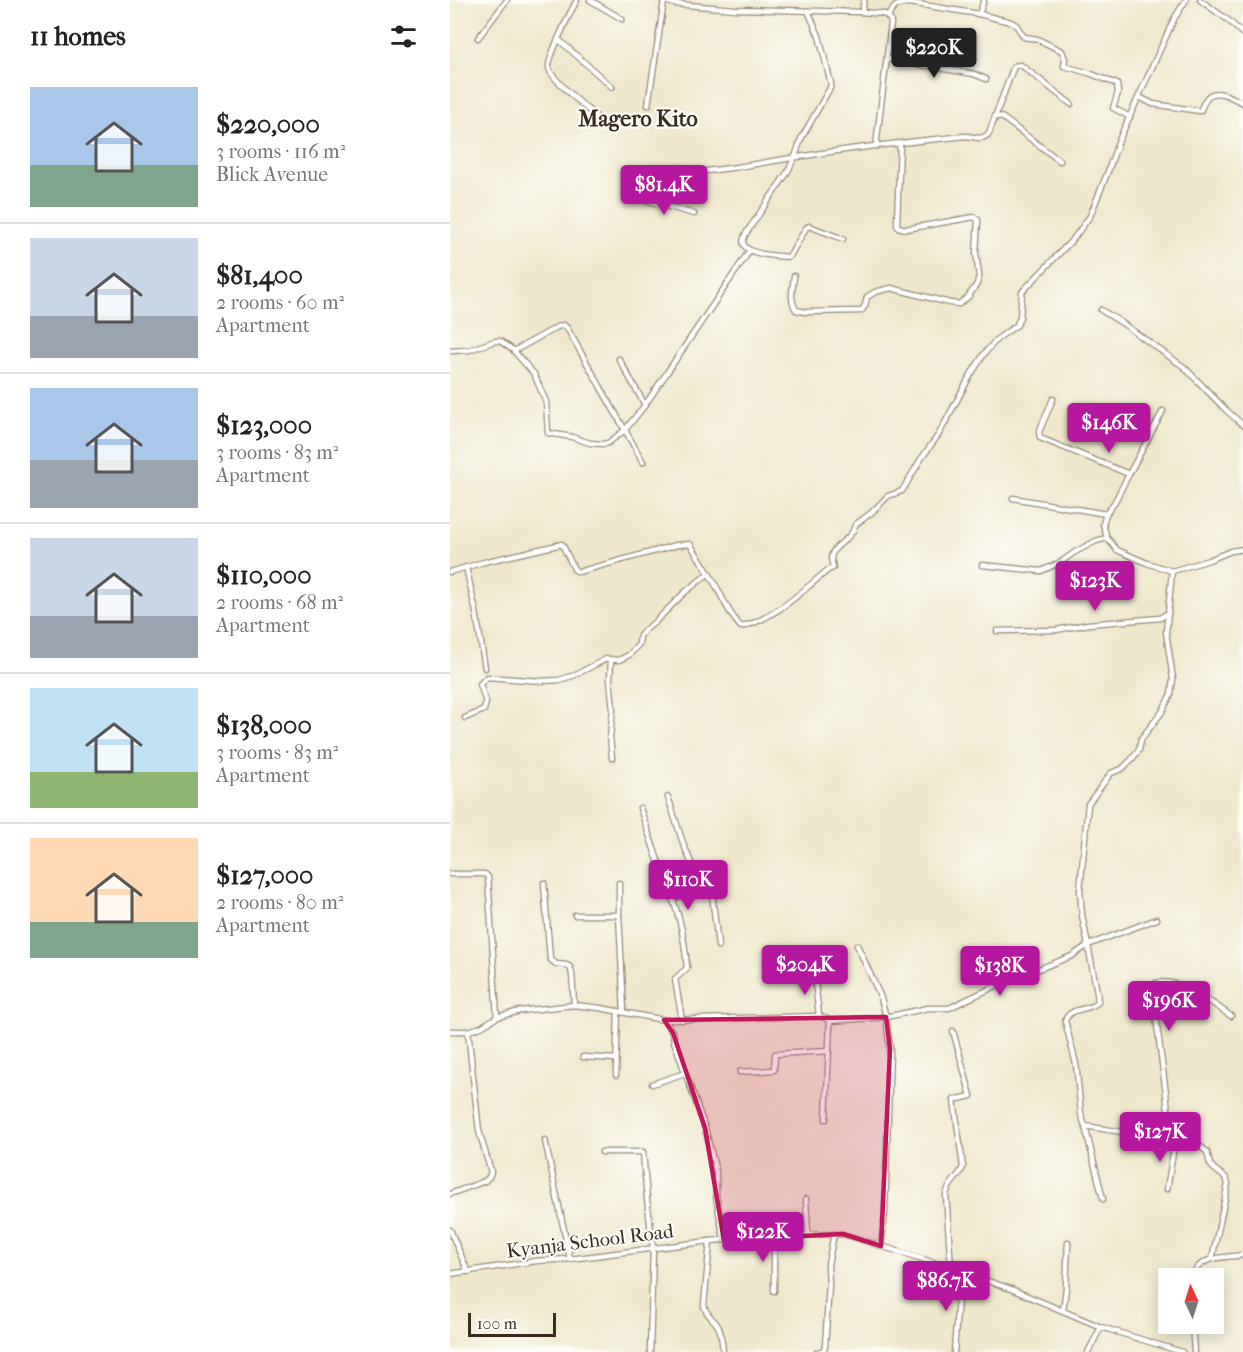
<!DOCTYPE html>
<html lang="en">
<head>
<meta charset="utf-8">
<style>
	:root { --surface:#fff; --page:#f6f6f6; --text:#222; --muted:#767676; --line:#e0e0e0; --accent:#b5179e }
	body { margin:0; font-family:"IM FELL French Canon",serif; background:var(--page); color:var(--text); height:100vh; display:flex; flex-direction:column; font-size:22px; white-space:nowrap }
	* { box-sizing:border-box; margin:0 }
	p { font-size:20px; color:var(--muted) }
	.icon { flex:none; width:33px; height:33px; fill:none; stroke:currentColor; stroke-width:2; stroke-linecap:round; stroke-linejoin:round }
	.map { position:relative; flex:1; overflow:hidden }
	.details { display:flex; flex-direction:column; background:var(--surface); width:450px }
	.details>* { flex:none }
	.needle { width:39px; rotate:356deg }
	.tools { position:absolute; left:708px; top:1268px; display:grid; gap:12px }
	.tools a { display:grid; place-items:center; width:66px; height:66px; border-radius:0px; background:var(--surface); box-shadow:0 3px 15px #0003; font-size:30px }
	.scale { position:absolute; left:18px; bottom:15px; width:88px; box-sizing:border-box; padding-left:6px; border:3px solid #3b2a1e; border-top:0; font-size:16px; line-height:21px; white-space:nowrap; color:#3b2a1e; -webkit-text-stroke:4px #fdfcf7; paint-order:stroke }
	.price { position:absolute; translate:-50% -51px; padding:0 14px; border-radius:6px; background:var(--accent); color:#fff; font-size:20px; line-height:39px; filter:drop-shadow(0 2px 3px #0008) }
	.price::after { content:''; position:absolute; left:50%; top:36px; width:18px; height:14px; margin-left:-9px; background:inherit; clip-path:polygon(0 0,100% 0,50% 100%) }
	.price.selected { background:#222; color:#fff }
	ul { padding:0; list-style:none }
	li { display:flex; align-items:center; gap:18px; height:150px; padding:0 30px }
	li+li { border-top:2px solid var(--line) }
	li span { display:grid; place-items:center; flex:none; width:168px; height:120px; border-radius:0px; color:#555 }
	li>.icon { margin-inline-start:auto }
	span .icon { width:72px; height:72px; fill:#fffc; stroke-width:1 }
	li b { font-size:26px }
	h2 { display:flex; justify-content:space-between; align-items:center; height:72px; padding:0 30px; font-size:26px }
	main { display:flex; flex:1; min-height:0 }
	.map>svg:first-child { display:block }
</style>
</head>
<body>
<main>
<section class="details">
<h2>11 homes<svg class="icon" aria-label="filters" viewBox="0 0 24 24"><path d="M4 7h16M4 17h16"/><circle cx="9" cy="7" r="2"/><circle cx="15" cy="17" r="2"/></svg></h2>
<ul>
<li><span style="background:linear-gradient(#a9c7e8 65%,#7fa58c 0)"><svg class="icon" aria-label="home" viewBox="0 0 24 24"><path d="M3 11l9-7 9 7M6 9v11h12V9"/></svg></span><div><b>$220,000</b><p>3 rooms · 116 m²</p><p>Blick Avenue</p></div></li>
<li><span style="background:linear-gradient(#c9d6e8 65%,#9aa5b1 0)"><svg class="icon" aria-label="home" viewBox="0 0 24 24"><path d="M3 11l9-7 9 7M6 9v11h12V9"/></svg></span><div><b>$81,400</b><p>2 rooms · 60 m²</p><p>Apartment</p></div></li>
<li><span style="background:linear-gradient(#a9c7e8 60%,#9aa5b1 0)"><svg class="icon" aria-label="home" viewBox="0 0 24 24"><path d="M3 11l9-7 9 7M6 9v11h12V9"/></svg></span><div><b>$123,000</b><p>3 rooms · 83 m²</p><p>Apartment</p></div></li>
<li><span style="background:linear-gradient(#c9d6e8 65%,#9aa5b1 0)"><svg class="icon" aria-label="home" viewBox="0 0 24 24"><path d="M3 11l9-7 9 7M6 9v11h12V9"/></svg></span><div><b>$110,000</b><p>2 rooms · 68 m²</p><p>Apartment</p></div></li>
<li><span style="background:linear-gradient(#bfe0f5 70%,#8fb573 0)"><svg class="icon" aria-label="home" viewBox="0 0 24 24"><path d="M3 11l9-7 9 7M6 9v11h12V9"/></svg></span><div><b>$138,000</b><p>3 rooms · 83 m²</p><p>Apartment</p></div></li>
<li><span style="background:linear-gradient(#ffd9b3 70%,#7fa58c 0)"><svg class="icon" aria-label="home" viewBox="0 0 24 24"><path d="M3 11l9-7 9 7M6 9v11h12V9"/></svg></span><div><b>$127,000</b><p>2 rooms · 80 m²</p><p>Apartment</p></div></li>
</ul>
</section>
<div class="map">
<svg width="793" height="1352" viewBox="0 0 793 1352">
	<rect width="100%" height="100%" fill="#fdfcf7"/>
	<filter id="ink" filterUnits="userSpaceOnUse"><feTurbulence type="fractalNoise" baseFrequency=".0167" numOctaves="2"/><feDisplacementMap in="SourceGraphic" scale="12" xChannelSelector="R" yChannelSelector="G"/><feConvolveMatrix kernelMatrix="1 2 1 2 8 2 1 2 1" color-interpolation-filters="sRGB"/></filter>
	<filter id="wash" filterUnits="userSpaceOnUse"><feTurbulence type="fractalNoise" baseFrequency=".008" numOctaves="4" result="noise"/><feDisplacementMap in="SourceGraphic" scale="24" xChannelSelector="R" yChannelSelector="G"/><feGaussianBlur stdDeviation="1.35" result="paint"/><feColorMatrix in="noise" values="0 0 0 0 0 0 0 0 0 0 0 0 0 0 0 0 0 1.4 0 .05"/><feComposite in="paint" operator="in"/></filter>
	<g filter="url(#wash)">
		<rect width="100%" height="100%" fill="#efe8cc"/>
	</g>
	<g filter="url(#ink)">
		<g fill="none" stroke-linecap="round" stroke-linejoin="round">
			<g stroke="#958975" stroke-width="7">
				<g id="minor">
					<path d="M 127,0 C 121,11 97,59 99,68 C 100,79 147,117 158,127"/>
					<path d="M 140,0 L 172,19"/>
					<path d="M 212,0 L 225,4 L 285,9 L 412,12 L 414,0"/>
					<path d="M 750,0 L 778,20 L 793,34"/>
					<path d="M 358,11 L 369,36 L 381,84 L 380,88 L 351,139 L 345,157 L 337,173 L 295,235 C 294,239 292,241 294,245 C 299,255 328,256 338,257 L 340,256 L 356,228 L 359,226 L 393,239"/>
					<path d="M 412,12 L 434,14 L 440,19 L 441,23 L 426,146"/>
					<path d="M 529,14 L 534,0"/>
					<path d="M 438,16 C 445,6 447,3 460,3 L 529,14 L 561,22 L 566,25 L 574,37 L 587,39 L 612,51 L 615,59 L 614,66 L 639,73 L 667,84 L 668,93 L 663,108 L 680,117"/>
					<path d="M 28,38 L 57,0"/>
					<path d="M 109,40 L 162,87"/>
					<path d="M 437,59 L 524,74 L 536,79"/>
					<path d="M 689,97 L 703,104 L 750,111 C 753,106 755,97 760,95 C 770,89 784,99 793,103"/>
					<path d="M 198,105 L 214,1"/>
					<path d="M 545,116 L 553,118 L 610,161"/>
					<path d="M 189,198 L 244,214"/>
					<path d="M 218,206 L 214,192 L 216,181 C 227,172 271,170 287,167 C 325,161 363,154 401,149 C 439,144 477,140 515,136 C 525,136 532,142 539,133 L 564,66 L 571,65 L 621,104"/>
					<path d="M 344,276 C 343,288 339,299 346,310 L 356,312 L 411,311 L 415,306 L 417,297 L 425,292 L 441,288 L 500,303 L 509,304 L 518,297 L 527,284 L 529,276 L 526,253 L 528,220 L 524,217 L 456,229 L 448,227 L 447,224 L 450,144"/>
					<path d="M 651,310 L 672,323 L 734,367 L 776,410 L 793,425"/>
					<path d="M 0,351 L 19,350 L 45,341 L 50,341 L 63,350 L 84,374 L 96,402 L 98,433 L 122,437 L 140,443 L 153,444 L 158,443 L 175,430 L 193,462"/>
					<path d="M 64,351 L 109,326 L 114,325 L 117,328 L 175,430 L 195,405 L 300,250"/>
					<path d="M 169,359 L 195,405"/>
					<path d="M 603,399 L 589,432 L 590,438 L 679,474 L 664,503 L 656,514 L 653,524 L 657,538 L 667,550 L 697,563 L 722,571 L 759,560 L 781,551 L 793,549"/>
					<path d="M 679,474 L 713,411"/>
					<path d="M 563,498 L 656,514"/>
					<path d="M 532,565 L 591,571 L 611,562 L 625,552 L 646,541 L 657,538"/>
					<path d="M 16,567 L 26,612 L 35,668"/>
					<path d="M 0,572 L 34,562 L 112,544 L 124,569 L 128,572 L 227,545 L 240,544 C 247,555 255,566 261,577 C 271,593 278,614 291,627 C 326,618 351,592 378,570 L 383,568 C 383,565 381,561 381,558 C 383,543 402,541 405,525 L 421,513 L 438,496 L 452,491 L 471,459 L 489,434 L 520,376 L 534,354 L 547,339 L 567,325 L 570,317 L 572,292 L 624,238 L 640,216 L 657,174 L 669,140 L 724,19 L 736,0"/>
					<path d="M 718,613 L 716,632 L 723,679 L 721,694 L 712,712 L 691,739 L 689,750 L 682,759 L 672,769 L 661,773 L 638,804 L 630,890 L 632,915 L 647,992 L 648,1002 C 638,1012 620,1006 615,1021 L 626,1064 L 631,1114 L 635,1126 L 722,1140 L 751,1147 L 757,1152 L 760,1164 L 763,1168 L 776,1178 L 778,1184 L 762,1259"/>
					<path d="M 547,631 L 606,630 L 638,624 L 710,618 L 718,613 L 722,571"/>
					<path d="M 161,659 L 160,680 L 163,709 L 160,737 L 162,758"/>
					<path d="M 15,718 L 34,710 L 36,702 L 30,684 L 37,677 L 91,681 L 109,680 L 125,675 L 156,659 L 169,660 L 179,655 L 189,644 L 190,636 L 195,630 L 205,622 L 234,593 L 259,573"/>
					<path d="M 218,797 L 233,843 L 251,887"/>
					<path d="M 190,808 L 218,890 C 230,912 235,943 237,968 L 225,979 L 232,1020"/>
					<path d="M 0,874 L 35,874 L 38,877 L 47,1017"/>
					<path d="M 94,883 L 100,959 L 106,964 L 116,965 L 120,967 L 122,974 L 124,1005"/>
					<path d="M 169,883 L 169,915 L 174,1012"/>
					<path d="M 259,884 L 262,893 L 268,946"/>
					<path d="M 223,899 L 259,884 L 270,875"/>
					<path d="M 125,915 L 169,915"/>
					<path d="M 407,945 L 431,998 L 436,1017 L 440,1049 L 435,1214 L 431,1246"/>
					<path d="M 364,973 L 369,1016"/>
					<path d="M 214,1020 L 369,1016 L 375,1018 L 380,1021 L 376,1119"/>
					<path d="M 380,1021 L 436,1017 L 478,1008 L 499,1008 L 548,985 L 622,956 L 638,945 L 707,919"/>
					<path d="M 0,1031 L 18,1031 L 31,1027 L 47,1017 L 70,1011 L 124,1005 L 150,1008 L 214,1020 L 223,1033 L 224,1041 L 255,1128 L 266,1172 L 266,1196 L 274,1240"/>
					<path d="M 133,1057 L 166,1059"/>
					<path d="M 290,1072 L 324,1070 L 325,1054 L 379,1051"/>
					<path d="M 166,1075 L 168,1011"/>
					<path d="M 202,1084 L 235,1073"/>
					<path d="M 635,1126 L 653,1199"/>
					<path d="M 95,1140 L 120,1259"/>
					<path d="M 722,1140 L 706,1017 L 704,986 L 706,983 C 730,977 762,1003 781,1016"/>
					<path d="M 152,1152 L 193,1152 L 197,1199 L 203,1248 L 200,1352"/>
					<path d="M 717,1189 L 725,1141"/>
					<path d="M 0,1194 L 35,1181 L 39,1177 L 41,1172 L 29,1131 L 18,1031"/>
					<path d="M 356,1199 L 358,1234"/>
					<path d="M 0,1230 L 18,1272"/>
					<path d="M 260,1241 L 254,1305 C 255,1314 263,1318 268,1326 C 272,1334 272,1343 273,1352"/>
					<path d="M 501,1268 L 496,1195 C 498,1183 509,1178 513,1167 L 504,1100 L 521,1096 L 503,1031"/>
					<path d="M 0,1274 L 86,1261 L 120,1259 L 260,1241 L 324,1236 L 393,1234 L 501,1268 L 561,1289 L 651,1327 L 732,1352"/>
					<path d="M 742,1278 C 748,1255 774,1258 793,1255"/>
					<path d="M 324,1291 L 324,1236"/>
					<path d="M 613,1311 L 616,1288 L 618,1242"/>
					<path d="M 742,1323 L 744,1352"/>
					<path d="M 367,1352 L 372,1351 L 375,1347 L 379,1284 L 378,1264 L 384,1234"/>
					<path d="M 504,1352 L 510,1271"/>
					<path d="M 638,1352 L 651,1327"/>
				</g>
			</g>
			<use href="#minor" stroke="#fff" stroke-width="4.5"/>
		</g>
	</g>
	<path fill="#c2185b" fill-opacity="0.2" stroke="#c2185b" stroke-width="4.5" stroke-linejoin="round" d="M 436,1017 L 440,1049 L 431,1246 L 393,1234 L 274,1240 L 255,1128 L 223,1033 L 214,1020 Z"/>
	<g text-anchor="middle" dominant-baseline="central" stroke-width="4.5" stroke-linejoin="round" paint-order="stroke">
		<g font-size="20" fill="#3b2a1e" stroke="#fdfcf7">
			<text transform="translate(140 1241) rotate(-7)">Kyanja School Road</text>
		</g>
		<g font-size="22" font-weight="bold" fill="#3b2a1e" stroke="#fdfcf7">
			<text x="188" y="119">Magero Kito</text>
		</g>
	</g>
</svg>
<div class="tools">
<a><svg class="needle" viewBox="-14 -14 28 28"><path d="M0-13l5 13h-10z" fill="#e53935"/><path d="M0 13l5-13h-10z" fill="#767676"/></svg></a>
</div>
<div class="scale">100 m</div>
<b class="price selected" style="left:484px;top:79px">$220K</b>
<b class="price" style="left:214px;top:216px">$81.4K</b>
<b class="price" style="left:659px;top:454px">$146K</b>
<b class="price" style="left:645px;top:612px">$123K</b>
<b class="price" style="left:238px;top:911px">$110K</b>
<b class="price" style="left:355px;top:996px">$204K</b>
<b class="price" style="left:550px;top:997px">$138K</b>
<b class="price" style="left:719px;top:1032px">$196K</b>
<b class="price" style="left:710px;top:1163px">$127K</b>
<b class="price" style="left:313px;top:1263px">$122K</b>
<b class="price" style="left:496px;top:1312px">$86.7K</b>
</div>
</main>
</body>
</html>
